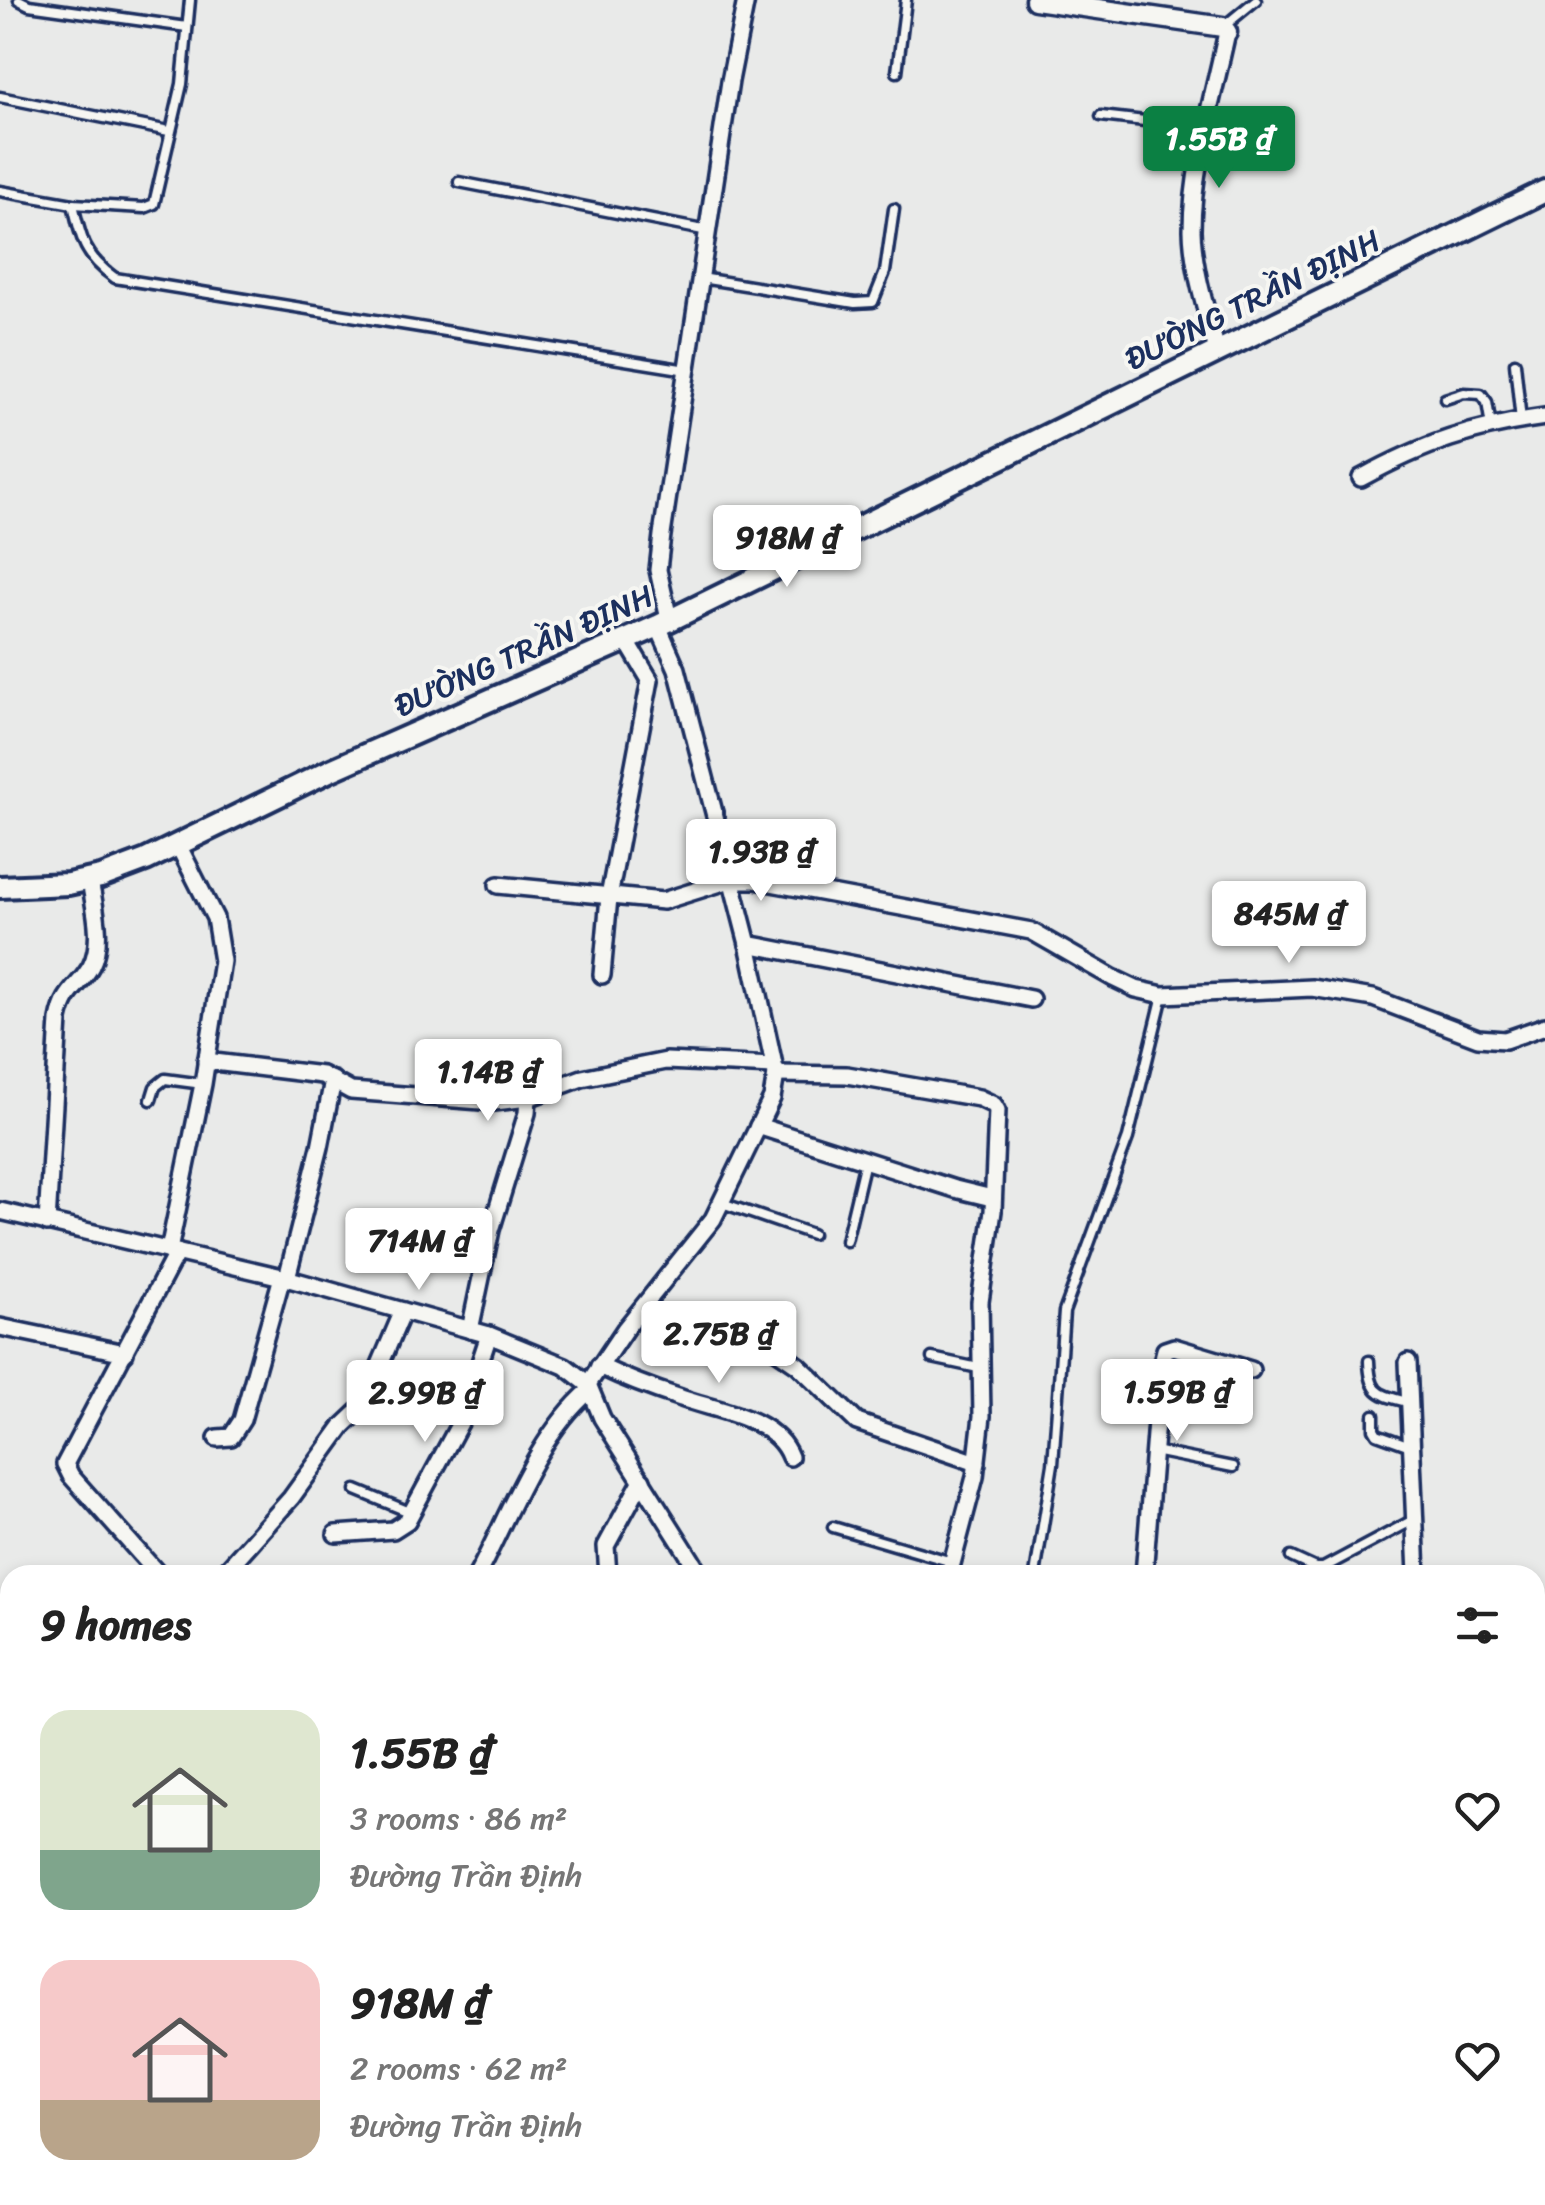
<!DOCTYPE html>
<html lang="en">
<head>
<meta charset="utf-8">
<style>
	:root { --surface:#fff; --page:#f6f6f6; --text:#222; --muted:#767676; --accent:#0b8043 }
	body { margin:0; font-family:Sriracha,sans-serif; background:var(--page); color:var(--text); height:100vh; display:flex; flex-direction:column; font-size:38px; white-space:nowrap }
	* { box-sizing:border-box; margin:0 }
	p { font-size:32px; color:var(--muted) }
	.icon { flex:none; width:55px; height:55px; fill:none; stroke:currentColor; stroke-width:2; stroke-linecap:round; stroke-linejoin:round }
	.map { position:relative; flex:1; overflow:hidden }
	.sheet { position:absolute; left:0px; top:1565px; width:1545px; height:640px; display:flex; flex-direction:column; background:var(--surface); border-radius:30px 30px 0 0; box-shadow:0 5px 15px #0003 }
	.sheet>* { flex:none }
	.price { position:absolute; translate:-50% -85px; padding:0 22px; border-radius:10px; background:#fff; color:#222; font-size:32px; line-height:65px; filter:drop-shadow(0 2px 5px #0008) }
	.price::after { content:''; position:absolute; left:50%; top:60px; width:30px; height:22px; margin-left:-15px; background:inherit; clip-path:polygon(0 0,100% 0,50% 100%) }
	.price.active { background:var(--accent); color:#fff }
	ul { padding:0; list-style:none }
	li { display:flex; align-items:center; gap:30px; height:250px; padding:0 40px }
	li span { display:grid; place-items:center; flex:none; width:280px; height:200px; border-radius:30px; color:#555 }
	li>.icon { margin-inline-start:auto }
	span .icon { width:120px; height:120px; fill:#fffc; stroke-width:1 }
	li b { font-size:42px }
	h2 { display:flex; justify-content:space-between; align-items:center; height:120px; padding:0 40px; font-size:42px }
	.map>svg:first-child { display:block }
</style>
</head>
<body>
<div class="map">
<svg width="1545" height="2205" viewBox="0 0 1545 2205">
	<rect width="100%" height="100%" fill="#e9eae9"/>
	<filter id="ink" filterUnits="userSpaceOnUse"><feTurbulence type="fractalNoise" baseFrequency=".01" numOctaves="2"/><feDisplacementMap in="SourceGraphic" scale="20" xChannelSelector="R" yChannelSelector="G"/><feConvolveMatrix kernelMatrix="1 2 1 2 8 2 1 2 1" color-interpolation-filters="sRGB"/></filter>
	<g filter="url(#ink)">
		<g fill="#a2aaba" stroke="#6c7995" stroke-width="2.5">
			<path d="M 0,1803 L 10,1825 L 10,2143 L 0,2134 Z"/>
			<path d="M 1545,2055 L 1545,2205 L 85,2205 L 74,2195 L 1535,2195 L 1535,2057 Z"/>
		</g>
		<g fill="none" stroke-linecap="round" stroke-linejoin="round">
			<g stroke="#1b2f5e" stroke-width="15">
				<g id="service">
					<path d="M 19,0 L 29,5 L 187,27"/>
					<path d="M 1223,27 L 1256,0"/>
					<path d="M 897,72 L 906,0"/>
					<path d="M 0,97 L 169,131"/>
					<path d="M 1101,116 L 1206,128"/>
					<path d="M 459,182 L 708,231"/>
					<path d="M 0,191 L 73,204 L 144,208 L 154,204 L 182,84 L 190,0"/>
					<path d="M 73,204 C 81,239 84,256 115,278 L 687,370"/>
					<path d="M 701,278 L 855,303 L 873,302 L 885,272 L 894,209"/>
					<path d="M 1515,363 L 1521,421"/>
					<path d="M 1445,399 L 1464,393 L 1481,394 L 1487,402 L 1491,426"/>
					<path d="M 151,1100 L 155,1087 L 165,1079 L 203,1084"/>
					<path d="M 722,1203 L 812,1234"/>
					<path d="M 846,1241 L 865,1161"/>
					<path d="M 932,1358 L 983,1369"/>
					<path d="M 1369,1361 C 1370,1396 1380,1394 1410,1403"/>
					<path d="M 1374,1415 L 1374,1429 L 1377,1434 L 1413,1447"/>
					<path d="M 1154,1451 L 1233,1467"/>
					<path d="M 356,1490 L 412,1513"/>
					<path d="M 833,1527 L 952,1562"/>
					<path d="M 1291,1557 L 1315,1568 L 1323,1568 L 1415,1519"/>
					<path d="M 1035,1575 L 1053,1464 L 1064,1312 L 1128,1138 L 1163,995"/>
				</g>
			</g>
			<g stroke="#1b2f5e" stroke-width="22">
				<g id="minor">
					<path d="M 1217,351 C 1207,312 1193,270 1192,230 C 1192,167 1214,94 1227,32"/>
					<path d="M 1361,478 C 1425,443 1473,427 1545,417"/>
					<path d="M 669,619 L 658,570 L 662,535 L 730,81 L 746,0"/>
					<path d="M 498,885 L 663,901 L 730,880 L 755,880 L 1031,931 L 1113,978 L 1136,989 L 1163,995 L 1312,988 L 1373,998 L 1478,1038 L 1505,1040 L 1545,1026"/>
					<path d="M 748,944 L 1031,999"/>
					<path d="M 602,975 L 609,897 L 650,680 L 626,640"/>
					<path d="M 206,1061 L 322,1075 L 351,1091 L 494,1102 L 528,1098 L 582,1078 L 666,1061 L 774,1066"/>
					<path d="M 776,1074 L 847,1075 L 979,1098 L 994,1105 L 997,1110 L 993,1211 L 980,1302 L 982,1416 L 975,1477 L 949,1575"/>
					<path d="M 758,1126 L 955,1189 L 992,1198"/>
					<path d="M 0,1211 L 282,1277 L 489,1335 L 565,1366 L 588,1384 L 602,1418 L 701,1575"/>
					<path d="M 47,1223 L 59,1020 C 65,989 79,988 91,966 C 104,940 94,907 90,880"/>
					<path d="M 169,1250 L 203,1084 L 222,961 L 215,918 L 178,845"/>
					<path d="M 287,1278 L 320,1147 L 333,1080"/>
					<path d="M 0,1327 L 125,1353"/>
					<path d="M 470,1330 L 491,1230 L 527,1113 L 528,1098"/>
					<path d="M 767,1344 L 798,1365 L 857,1422 L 977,1463"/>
					<path d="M 1408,1362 L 1417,1575"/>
					<path d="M 599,1366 C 626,1379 653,1389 681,1398 C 717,1411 775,1417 790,1457"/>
					<path d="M 588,1384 L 625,1329 L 713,1219 L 772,1098 L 776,1074 L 748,944 L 677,669 L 658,626"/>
					<path d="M 217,1438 L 231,1437 L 242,1420 L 282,1277"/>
					<path d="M 336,1534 L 393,1530 L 407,1521 L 460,1423 L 489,1335"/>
					<path d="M 159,1575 L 71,1476 L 65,1464 L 177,1252"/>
					<path d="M 222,1575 L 291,1498 L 343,1426 L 361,1409 L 403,1311"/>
					<path d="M 477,1575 C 509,1515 537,1436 589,1391"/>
					<path d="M 608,1575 L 606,1546 L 642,1480"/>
					<path d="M 1144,1575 L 1160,1370 L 1165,1350 L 1174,1347 L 1251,1370"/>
					<path d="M 1535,1766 L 1545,1765"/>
					<path d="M 1535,1960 L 1545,1953"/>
				</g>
			</g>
			<g stroke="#1b2f5e" stroke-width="25">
				<path id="tertiary" d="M 1035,0 L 1223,27 L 1227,32"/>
			</g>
			<g stroke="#1b2f5e" stroke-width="28">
				<path id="secondary" d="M 0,887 L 68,884 L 101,877 L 146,860 L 331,770 L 658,626 L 1545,191"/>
			</g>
			<use href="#service" stroke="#f6f6f2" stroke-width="8"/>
			<use href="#minor" stroke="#f6f6f2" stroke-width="15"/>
			<use href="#tertiary" stroke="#f6f6f2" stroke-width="18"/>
			<use href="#secondary" stroke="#f6f6f2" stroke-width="20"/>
		</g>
	</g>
	<g text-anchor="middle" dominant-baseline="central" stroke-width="8" stroke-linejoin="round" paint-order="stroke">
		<g font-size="32" fill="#1b2f5e" stroke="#f6f6f2">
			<text transform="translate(1253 300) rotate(-26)">ĐƯỜNG TRẦN ĐỊNH</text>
			<text transform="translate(524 651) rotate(-24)">ĐƯỜNG TRẦN ĐỊNH</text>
		</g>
	</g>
</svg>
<b class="price active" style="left:1219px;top:191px">1.55B ₫</b>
<b class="price" style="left:787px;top:590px">918M ₫</b>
<b class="price" style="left:761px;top:904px">1.93B ₫</b>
<b class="price" style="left:1289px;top:966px">845M ₫</b>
<b class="price" style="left:488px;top:1124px">1.14B ₫</b>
<b class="price" style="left:419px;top:1293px">714M ₫</b>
<b class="price" style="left:719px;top:1386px">2.75B ₫</b>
<b class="price" style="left:1177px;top:1444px">1.59B ₫</b>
<b class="price" style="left:425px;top:1445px">2.99B ₫</b>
<section class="sheet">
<h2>9 homes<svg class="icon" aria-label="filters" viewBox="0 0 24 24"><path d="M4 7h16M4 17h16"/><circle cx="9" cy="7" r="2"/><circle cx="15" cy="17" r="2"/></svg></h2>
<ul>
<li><span style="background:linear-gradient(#dfe7d0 70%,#7fa58c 0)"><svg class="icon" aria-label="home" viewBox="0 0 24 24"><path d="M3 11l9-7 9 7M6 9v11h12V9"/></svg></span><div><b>1.55B ₫</b><p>3 rooms · 86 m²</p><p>Đường Trần Định</p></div><svg class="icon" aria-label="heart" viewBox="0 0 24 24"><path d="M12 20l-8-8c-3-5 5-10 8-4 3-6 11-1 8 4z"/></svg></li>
<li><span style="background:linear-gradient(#f6c9c9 70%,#b9a48a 0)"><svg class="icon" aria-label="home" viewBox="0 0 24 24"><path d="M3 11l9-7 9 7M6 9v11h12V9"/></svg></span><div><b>918M ₫</b><p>2 rooms · 62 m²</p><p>Đường Trần Định</p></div><svg class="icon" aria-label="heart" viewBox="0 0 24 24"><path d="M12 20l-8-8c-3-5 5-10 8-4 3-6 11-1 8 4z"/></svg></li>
</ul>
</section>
</div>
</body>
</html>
